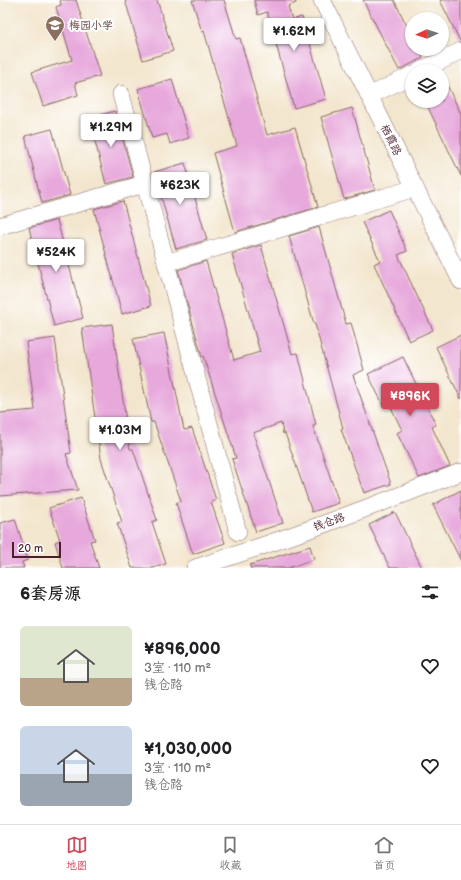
<!DOCTYPE html>
<html lang="zh">
<head>
<meta charset="utf-8">
<style>
	:root { --surface:#fff; --page:#f2f2f2; --text:#202124; --muted:#757577; --line:#e0e0e0; --accent:#d1495b }
	body { margin:0; font-family:"Balsamiq Sans","LXGW WenKai TC",sans-serif; background:var(--page); color:var(--text); height:100vh; display:flex; flex-direction:column; font-size:15px; white-space:nowrap }
	* { box-sizing:border-box; margin:0 }
	p { font-size:13px; color:var(--muted) }
	.icon { flex:none; width:22px; height:22px; fill:none; stroke:currentColor; stroke-width:2; stroke-linecap:round; stroke-linejoin:round }
	.map { position:relative; height:568px; overflow:hidden }
	.details { display:flex; flex-direction:column; background:var(--surface); flex:1 }
	.details>* { flex:none }
	.needle { width:26px; rotate:267deg }
	.buttons { position:absolute; left:405px; top:12px; display:grid; gap:8px }
	.buttons a { display:grid; place-items:center; width:44px; height:44px; border-radius:50%; background:var(--surface); box-shadow:0 1px 3px #0004; font-size:20px }
	.scale { position:absolute; left:12px; bottom:10px; width:49px; box-sizing:border-box; padding-left:4px; border:2px solid #4a1f2b; border-top:0; font-size:11px; line-height:14px; white-space:nowrap; color:#4a1f2b; -webkit-text-stroke:3px #fff; paint-order:stroke }
	.price { position:absolute; translate:-50% -34px; padding:0 9px; border-radius:4px; background:#fff; color:#222; font-size:13px; line-height:26px; filter:drop-shadow(0 1px 2px #0008) }
	.price::after { content:''; position:absolute; left:50%; top:24px; width:12px; height:9px; margin-left:-6px; background:inherit; clip-path:polygon(0 0,100% 0,50% 100%) }
	.price.on { background:var(--accent); color:#fff }
	ul { padding:0; list-style:none }
	li { display:flex; align-items:center; gap:12px; height:100px; padding:0 20px }
	li span { display:grid; place-items:center; flex:none; width:112px; height:80px; border-radius:6px; color:#555 }
	li>.icon { margin-inline-start:auto }
	span .icon { width:48px; height:48px; fill:#fffc; stroke-width:1 }
	li b { font-size:17px }
	h2 { display:flex; justify-content:space-between; align-items:center; height:48px; padding:0 20px; font-size:17px }
	.tabs { display:flex; justify-content:space-around; align-items:center; height:56px; border-top:1px solid var(--line); background:var(--surface); font-size:11px; color:var(--muted) }
	.tabs a { display:grid; justify-items:center; gap:2px }
	.tabs .on { color:var(--accent) }
	.map>svg:first-child { display:block }
</style>
</head>
<body>
<div class="map">
<svg width="461" height="568" viewBox="0 0 461 568">
	<rect width="100%" height="100%" fill="#fff"/>
	<filter id="ink" filterUnits="userSpaceOnUse"><feTurbulence type="fractalNoise" baseFrequency=".025" numOctaves="2"/><feDisplacementMap in="SourceGraphic" scale="8" xChannelSelector="R" yChannelSelector="G"/><feConvolveMatrix kernelMatrix="1 2 1 2 8 2 1 2 1" color-interpolation-filters="sRGB"/></filter>
	<filter id="wash" filterUnits="userSpaceOnUse"><feTurbulence type="fractalNoise" baseFrequency=".012" numOctaves="4" result="noise"/><feDisplacementMap in="SourceGraphic" scale="16" xChannelSelector="R" yChannelSelector="G"/><feGaussianBlur stdDeviation="0.9" result="paint"/><feColorMatrix in="noise" values="0 0 0 0 0 0 0 0 0 0 0 0 0 0 0 0 0 1.4 0 .05"/><feComposite in="paint" operator="in"/></filter>
	<g filter="url(#wash)">
		<rect width="100%" height="100%" fill="#f3e6ce"/>
		<g id="blocks">
			<g fill="#e7a9dc">
				<path d="M 60,0 L 76,0 L 100,76 L 75,83 L 78,95 L 43,106 L 32,72 L 72,60 L 56,7 L 61,5 Z"/>
				<path d="M 125,0 L 157,0 L 173,51 L 143,60 Z"/>
				<path d="M 192,0 L 224,0 L 236,39 L 240,38 L 267,135 L 295,127 L 318,207 L 235,232 L 213,153 L 237,146 L 204,31 L 202,32 Z"/>
				<path d="M 254,0 L 295,0 L 296,3 L 288,6 L 292,20 L 302,17 L 326,99 L 294,108 L 267,12 L 258,15 Z"/>
				<path d="M 363,0 L 394,0 L 412,36 L 412,49 L 419,49 L 423,58 L 399,70 Z"/>
				<path d="M 440,0 L 461,0 L 461,41 L 460,41 Z"/>
				<path d="M 442,75 L 461,114 L 461,176 L 425,101 L 442,101 Z"/>
				<path d="M 172,79 L 189,138 L 170,144 L 167,134 L 152,138 L 138,89 Z"/>
				<path d="M 352,108 L 375,190 L 344,199 L 321,117 Z"/>
				<path d="M 115,111 L 133,177 L 106,184 L 89,118 Z"/>
				<path d="M 52,129 L 70,195 L 42,203 L 25,136 Z"/>
				<path d="M 185,163 L 207,240 L 176,249 L 154,172 Z"/>
				<path d="M 123,201 L 151,306 L 122,314 L 94,209 Z"/>
				<path d="M 389,210 L 407,251 L 398,255 L 433,330 L 409,341 L 374,264 L 380,261 L 362,222 Z"/>
				<path d="M 57,220 L 83,318 L 54,326 L 29,228 Z"/>
				<path d="M 319,227 L 346,324 L 351,323 L 364,370 L 353,375 L 391,484 L 364,493 L 341,429 L 343,428 L 315,324 L 314,324 L 289,236 Z"/>
				<path d="M 261,245 L 292,354 L 298,353 L 316,425 L 313,426 L 339,503 L 312,512 L 285,433 L 283,434 L 281,423 L 253,433 L 283,523 L 256,532 L 232,459 L 236,458 L 203,356 L 202,357 L 178,270 L 206,261 L 234,360 L 260,352 L 232,254 Z"/>
				<path d="M 112,324 L 127,428 L 126,428 L 130,449 L 133,449 L 157,520 L 152,522 L 166,564 L 153,568 L 132,568 L 117,523 L 122,522 L 101,459 L 82,328 Z"/>
				<path d="M 164,333 L 184,430 L 192,428 L 216,500 L 211,502 L 225,543 L 193,554 L 176,503 L 181,501 L 154,422 L 151,422 L 133,339 Z"/>
				<path d="M 461,335 L 461,399 L 436,347 Z"/>
				<path d="M 55,338 L 71,453 L 66,454 L 78,490 L 0,496 L 0,413 L 35,410 L 26,342 Z"/>
				<path d="M 403,357 L 436,425 L 432,427 L 450,466 L 419,478 L 397,433 L 402,430 L 390,405 L 384,407 L 368,374 Z"/>
				<path d="M 461,490 L 461,561 L 433,505 Z"/>
				<path d="M 81,498 L 95,540 L 90,541 L 99,568 L 63,568 L 55,542 L 60,540 L 49,508 Z"/>
				<path d="M 395,512 L 422,568 L 390,568 L 369,525 Z"/>
				<path d="M 15,519 L 28,560 L 22,562 L 24,568 L 0,568 L 0,523 Z"/>
				<path d="M 310,546 L 314,559 L 288,568 L 250,568 L 250,565 Z"/>
			</g>
		</g>
	</g>
	<g filter="url(#ink)">
		<use href="#blocks" fill-opacity="0" stroke="#856564" stroke-width="1"/>
		<g fill="none" stroke-linecap="round" stroke-linejoin="round">
			<g stroke="#856564" stroke-width="18">
				<g id="minor">
					<path d="M 322,0 L 461,281"/>
					<path d="M 420,71 L 461,51"/>
					<path d="M 121,94 L 238,532"/>
					<path d="M 369,96 L 412,75"/>
					<path d="M 0,226 L 144,184"/>
					<path d="M 166,263 L 415,188"/>
					<path d="M 195,568 C 285,540 373,506 461,472"/>
				</g>
			</g>
			<use href="#minor" stroke="#fff" stroke-width="17"/>
		</g>
	</g>
	<defs>
		<g id="school-pin" transform="scale(1)"><path d="M0 17L-7.5 6A9.5 9.5 0 1 1 7.5 6Z" fill="#8d6e63" stroke="#fff"/><path d="M0-5L7-2L0 1L-7-2ZM-4 1L0 2.5L4 1V4Q0 6-4 4Z" fill="#fff"/></g>
	</defs>
	<g fill-rule="evenodd">
		<use href="#school-pin" x="55" y="25"/>
	</g>
	<g text-anchor="middle" dominant-baseline="central" stroke-width="4" stroke-linejoin="round" paint-order="stroke">
		<g font-size="11" font-weight="bold" fill="#785e54" stroke="#fff" text-anchor="start">
			<text x="69" y="25">梅园小学</text>
		</g>
		<g font-size="11" fill="#4a1f2b" stroke="#fff">
			<text transform="translate(391 140) rotate(64)">栖霞路</text>
			<text transform="translate(329 522) rotate(-20)">钱仓路</text>
		</g>
	</g>
</svg>
<div class="buttons">
<a><svg class="needle" viewBox="-14 -14 28 28"><path d="M0-13l5 13h-10z" fill="#e53935"/><path d="M0 13l5-13h-10z" fill="#757577"/></svg></a>
<a><svg class="icon" aria-label="layers" viewBox="0 0 24 24"><path d="M12 4l9 5-9 5-9-5zM3 14l9 5 9-5"/></svg></a>
</div>
<div class="scale">20 m</div>
<b class="price" style="left:294px;top:52px">¥1.62M</b>
<b class="price" style="left:111px;top:148px">¥1.29M</b>
<b class="price" style="left:180px;top:206px">¥623K</b>
<b class="price" style="left:56px;top:273px">¥524K</b>
<b class="price on" style="left:410px;top:417px">¥896K</b>
<b class="price" style="left:120px;top:451px">¥1.03M</b>
</div>
<section class="details">
<h2>6套房源<svg class="icon" aria-label="filters" viewBox="0 0 24 24"><path d="M4 7h16M4 17h16"/><circle cx="9" cy="7" r="2"/><circle cx="15" cy="17" r="2"/></svg></h2>
<ul>
<li><span style="background:linear-gradient(#dfe7d0 65%,#b9a48a 0)"><svg class="icon" aria-label="home" viewBox="0 0 24 24"><path d="M3 11l9-7 9 7M6 9v11h12V9"/></svg></span><div><b>¥896,000</b><p>3室 · 110 m²</p><p>钱仓路</p></div><svg class="icon" aria-label="heart" viewBox="0 0 24 24"><path d="M12 20l-8-8c-3-5 5-10 8-4 3-6 11-1 8 4z"/></svg></li>
<li><span style="background:linear-gradient(#c9d6e8 60%,#9aa5b1 0)"><svg class="icon" aria-label="home" viewBox="0 0 24 24"><path d="M3 11l9-7 9 7M6 9v11h12V9"/></svg></span><div><b>¥1,030,000</b><p>3室 · 110 m²</p><p>钱仓路</p></div><svg class="icon" aria-label="heart" viewBox="0 0 24 24"><path d="M12 20l-8-8c-3-5 5-10 8-4 3-6 11-1 8 4z"/></svg></li>
</ul>
</section>
<nav class="tabs">
<a class="on"><svg class="icon" aria-label="map" viewBox="0 0 24 24"><path d="M3 6l6-2 6 2 6-2v14l-6 2-6-2-6 2zM9 4v14M15 6v14"/></svg>地图</a>
<a><svg class="icon" aria-label="saved" viewBox="0 0 24 24"><path d="M7 4h10v16l-5-4-5 4z"/></svg>收藏</a>
<a><svg class="icon" aria-label="home" viewBox="0 0 24 24"><path d="M3 11l9-7 9 7M6 9v11h12V9"/></svg>首页</a>
</nav>
</body>
</html>
